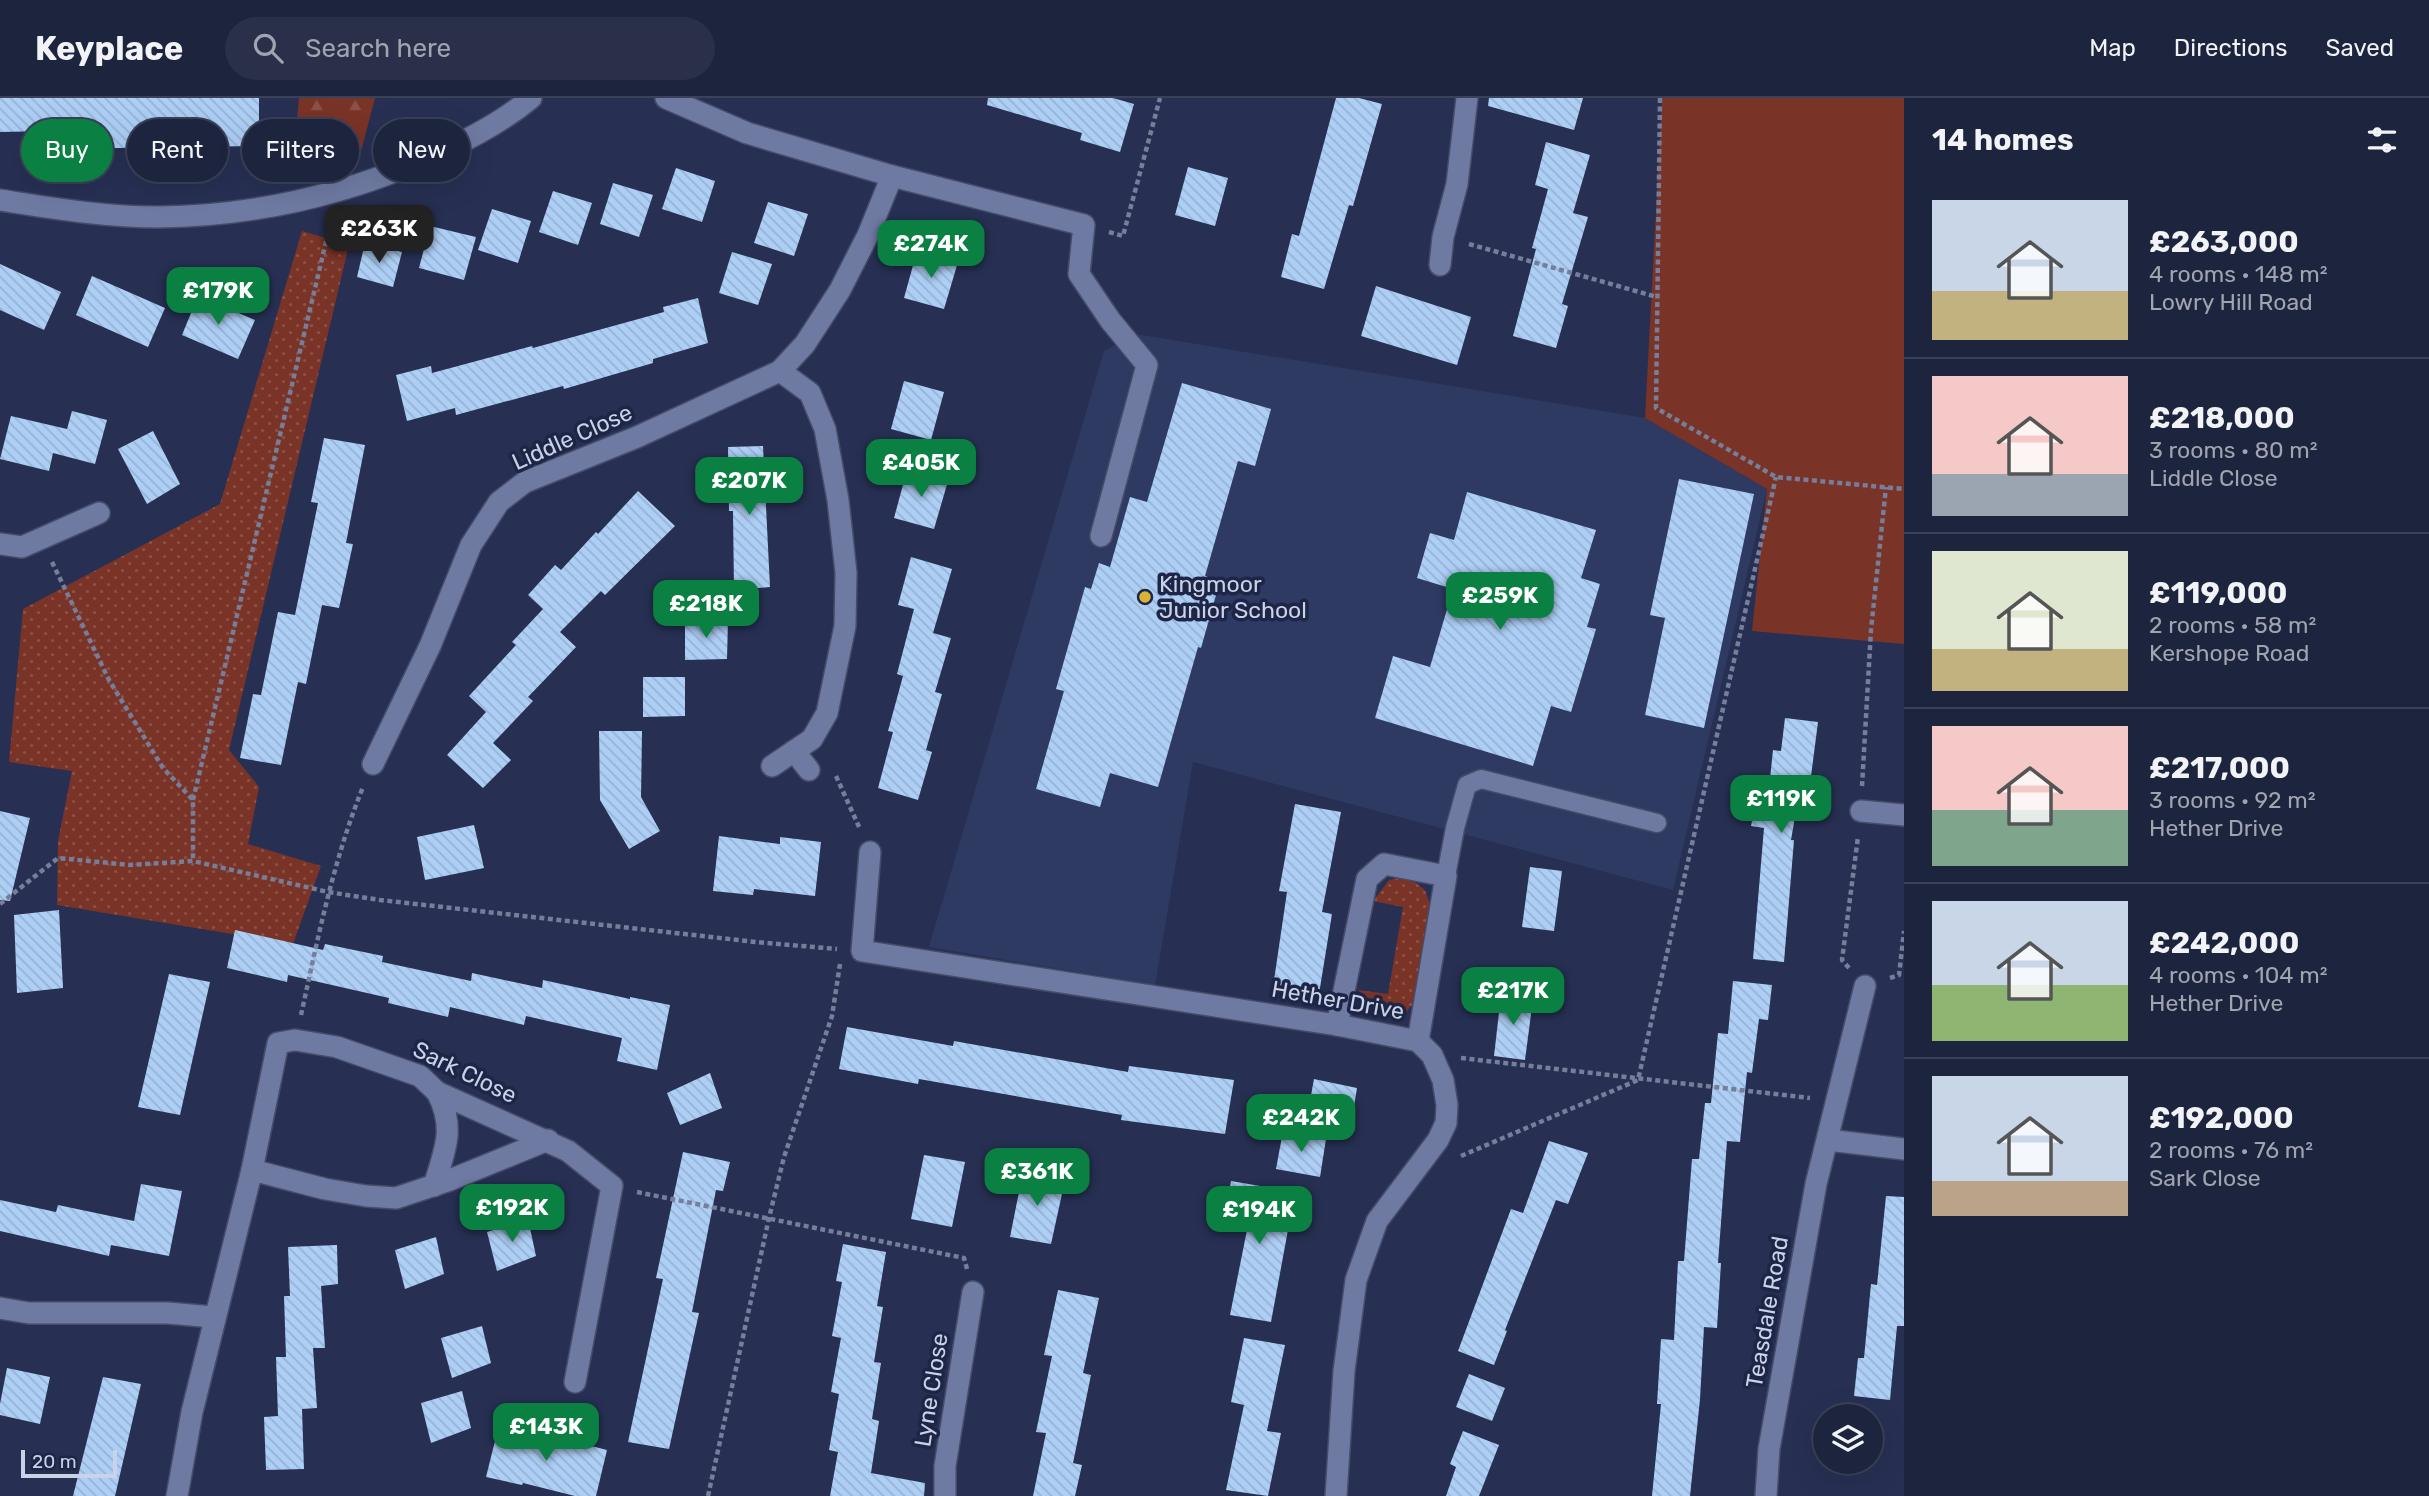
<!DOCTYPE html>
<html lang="en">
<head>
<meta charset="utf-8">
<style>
	:root { --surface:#1d243e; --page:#2a3049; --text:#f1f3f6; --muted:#a0a4b0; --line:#3b4158; --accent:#0b8043 }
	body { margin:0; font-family:Rubik,sans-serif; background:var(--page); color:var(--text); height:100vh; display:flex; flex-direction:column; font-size:26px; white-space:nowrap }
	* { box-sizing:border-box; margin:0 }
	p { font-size:23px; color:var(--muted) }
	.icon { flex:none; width:38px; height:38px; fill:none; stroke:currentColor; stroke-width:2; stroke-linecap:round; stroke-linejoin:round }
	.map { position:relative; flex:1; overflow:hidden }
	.sheet { display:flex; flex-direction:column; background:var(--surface); width:525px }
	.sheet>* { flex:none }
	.guide { position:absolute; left:21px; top:21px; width:665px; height:63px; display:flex; gap:14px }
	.tools { position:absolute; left:1813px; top:1306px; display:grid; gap:14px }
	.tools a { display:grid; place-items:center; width:70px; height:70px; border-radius:50%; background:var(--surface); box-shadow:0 7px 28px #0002,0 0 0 2px var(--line); font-size:35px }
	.scale { position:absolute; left:21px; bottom:18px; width:96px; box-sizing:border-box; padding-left:7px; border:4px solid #cad2e8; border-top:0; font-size:19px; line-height:24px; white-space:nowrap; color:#cad2e8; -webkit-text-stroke:5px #1e2648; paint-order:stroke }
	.price { position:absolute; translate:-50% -60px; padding:0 16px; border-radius:14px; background:var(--accent); color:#fff; font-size:23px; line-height:46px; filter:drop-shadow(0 2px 4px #0008) }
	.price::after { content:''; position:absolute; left:50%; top:42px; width:21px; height:16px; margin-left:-10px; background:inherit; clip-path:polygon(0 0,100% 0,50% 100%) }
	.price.current { background:#222; color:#fff }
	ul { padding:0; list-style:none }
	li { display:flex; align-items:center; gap:21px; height:175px; padding:0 28px }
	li+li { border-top:2px solid var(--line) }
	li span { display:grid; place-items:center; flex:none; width:196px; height:140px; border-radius:0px; color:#555 }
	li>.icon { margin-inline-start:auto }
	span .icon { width:84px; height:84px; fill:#fffc; stroke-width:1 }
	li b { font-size:30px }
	h2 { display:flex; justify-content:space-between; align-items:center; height:84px; padding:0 28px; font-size:30px }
	.chip { padding:0 24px; border-radius:32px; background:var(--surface); box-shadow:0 7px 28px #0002,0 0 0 2px var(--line); font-size:24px; line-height:63px }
	.chip.current { background:var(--accent); color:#fff }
	header { display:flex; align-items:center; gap:42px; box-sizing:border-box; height:98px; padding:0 35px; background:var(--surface); border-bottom:2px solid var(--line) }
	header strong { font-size:33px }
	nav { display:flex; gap:38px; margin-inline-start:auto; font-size:24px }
	.search { width:490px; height:63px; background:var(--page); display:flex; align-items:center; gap:18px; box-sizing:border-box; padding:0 24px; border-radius:38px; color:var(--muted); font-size:26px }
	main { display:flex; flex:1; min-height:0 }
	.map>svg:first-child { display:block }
</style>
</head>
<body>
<header>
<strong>Keyplace</strong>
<div class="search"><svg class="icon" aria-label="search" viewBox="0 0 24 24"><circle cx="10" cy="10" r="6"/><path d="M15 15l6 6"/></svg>Search here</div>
<nav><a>Map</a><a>Directions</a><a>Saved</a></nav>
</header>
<main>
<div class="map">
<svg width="1904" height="1398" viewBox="0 0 1904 1398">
	<defs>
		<pattern id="grass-dots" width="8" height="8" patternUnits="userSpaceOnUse" patternTransform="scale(1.75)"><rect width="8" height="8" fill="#7a3327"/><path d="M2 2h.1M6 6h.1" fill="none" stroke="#8c5046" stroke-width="1.8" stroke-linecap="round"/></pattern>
		<pattern id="forest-firs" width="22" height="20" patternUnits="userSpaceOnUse" patternTransform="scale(1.75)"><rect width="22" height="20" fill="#7a3327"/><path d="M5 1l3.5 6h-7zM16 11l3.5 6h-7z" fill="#8c5046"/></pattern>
		<pattern id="building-back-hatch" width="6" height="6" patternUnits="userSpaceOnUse" patternTransform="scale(1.75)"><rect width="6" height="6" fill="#adcff6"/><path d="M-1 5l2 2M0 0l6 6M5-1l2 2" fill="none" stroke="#97b2d3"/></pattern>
	</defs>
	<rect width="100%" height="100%" fill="#273053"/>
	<path fill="#2f3a63" d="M 1136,236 L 1645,320 L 1767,391 L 1673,792 L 1193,664 L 1155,887 L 929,849 L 1104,253 Z"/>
	<g fill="url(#grass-dots)">
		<path d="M 302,133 L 349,147 L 229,652 L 259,689 L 248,746 L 321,768 L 293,846 L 57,807 L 58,743 L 72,673 L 9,664 L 23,511 L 220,406 Z"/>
		<path d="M 1407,778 L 1425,792 L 1432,811 L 1416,902 L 1407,913 L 1367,903 L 1358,892 L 1388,896 L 1403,809 L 1373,803 L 1389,782 Z"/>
	</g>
	<path fill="url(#forest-firs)" d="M 299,0 L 375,0 L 360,57 L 293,68 Z"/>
	<path fill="#7a3327" d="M 1662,0 L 1904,0 L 1904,546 L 1752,533 L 1767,391 L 1645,320 Z"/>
	<g fill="url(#building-back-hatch)">
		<path d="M 0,0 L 259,0 L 259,48 L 48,51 L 48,33 L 0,34 Z"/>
		<path d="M 988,0 L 1113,0 L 1134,6 L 1120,54 L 1080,42 L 1082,35 L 987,7 Z"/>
		<path d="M 1336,0 L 1359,0 L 1382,6 L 1353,108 L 1349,107 L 1324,191 L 1281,179 L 1292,136 L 1299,138 Z"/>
		<path d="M 1489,0 L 1583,0 L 1574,32 L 1488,8 Z"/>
		<path d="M 1546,44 L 1590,57 L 1573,115 L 1588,119 L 1562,206 L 1568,208 L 1556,250 L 1513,238 L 1536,151 L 1532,150 L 1548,91 L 1535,87 Z"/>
		<path d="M 1188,69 L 1228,80 L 1215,128 L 1175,117 Z"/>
		<path d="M 676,70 L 715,83 L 702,124 L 662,111 Z"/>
		<path d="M 613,85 L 653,97 L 639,139 L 600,126 Z"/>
		<path d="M 553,93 L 592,105 L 578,147 L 539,134 Z"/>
		<path d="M 768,104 L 808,116 L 794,158 L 754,145 Z"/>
		<path d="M 492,111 L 531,123 L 518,165 L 478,152 Z"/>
		<path d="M 430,128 L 476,139 L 464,182 L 419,170 Z"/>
		<path d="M 365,145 L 402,154 L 393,189 L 357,179 Z"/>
		<path d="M 917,153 L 958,164 L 944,211 L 904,200 Z"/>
		<path d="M 732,154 L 772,166 L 758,207 L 719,195 Z"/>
		<path d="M 0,166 L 61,194 L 44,232 L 0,212 Z"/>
		<path d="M 92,178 L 165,210 L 148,249 L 76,217 Z"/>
		<path d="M 1376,188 L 1471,219 L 1457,267 L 1361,238 Z"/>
		<path d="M 198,198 L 255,222 L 238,261 L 182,237 Z"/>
		<path d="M 698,200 L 708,245 L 653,261 L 653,265 L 564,291 L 563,288 L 456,317 L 455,310 L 407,323 L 396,277 L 431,268 L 432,275 L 532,248 L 533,250 L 664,214 L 663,209 Z"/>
		<path d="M 904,283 L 944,294 L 931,342 L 891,331 Z"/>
		<path d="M 1182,285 L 1271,311 L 1255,368 L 1238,363 L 1205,478 L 1220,483 L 1201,550 L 1198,549 L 1158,689 L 1110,675 L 1100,709 L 1036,691 L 1064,593 L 1056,591 L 1085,489 L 1091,491 L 1099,465 L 1110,469 L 1130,399 L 1147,404 Z"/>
		<path d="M 72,313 L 107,322 L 95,366 L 53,355 L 49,373 L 0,361 L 11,318 L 67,331 Z"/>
		<path d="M 153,333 L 180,386 L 147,406 L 118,351 Z"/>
		<path d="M 324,340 L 365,347 L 346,445 L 353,446 L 339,510 L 322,507 L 306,586 L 298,584 L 281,667 L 240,660 L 253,596 L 261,597 L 278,514 L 295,517 L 318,405 L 311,404 Z"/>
		<path d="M 763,348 L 770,489 L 734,492 L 733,413 L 729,413 L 728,349 Z"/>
		<path d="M 907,372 L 948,383 L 934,431 L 894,420 Z"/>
		<path d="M 1679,381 L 1754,396 L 1704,630 L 1645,617 L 1665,520 L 1650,517 Z"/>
		<path d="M 638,393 L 675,428 L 605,497 L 601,493 L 560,534 L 576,549 L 528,599 L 533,603 L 493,645 L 511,662 L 483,690 L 447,657 L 486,614 L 469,598 L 516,547 L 512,544 L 543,511 L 528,497 L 555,467 L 561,472 L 596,434 L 598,436 Z"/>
		<path d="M 1467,394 L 1596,432 L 1581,480 L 1600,486 L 1587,529 L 1596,531 L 1571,614 L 1551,608 L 1533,668 L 1375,620 L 1393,558 L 1430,569 L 1453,491 L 1417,480 L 1430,435 L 1454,442 Z"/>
		<path d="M 911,459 L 952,471 L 933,535 L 951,540 L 935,594 L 942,596 L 926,652 L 932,654 L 918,702 L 878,690 L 893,634 L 888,633 L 903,578 L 897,576 L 914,511 L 898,507 Z"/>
		<path d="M 685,522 L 728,522 L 727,561 L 685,562 Z"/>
		<path d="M 643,579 L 685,579 L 685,618 L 643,619 Z"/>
		<path d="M 1785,620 L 1818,624 L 1810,686 L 1801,684 L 1791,742 L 1794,742 L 1784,864 L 1753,861 L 1764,730 L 1751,728 L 1757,698 L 1768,700 L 1773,652 L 1781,653 Z"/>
		<path d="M 599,633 L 642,633 L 641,699 L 660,733 L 629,751 L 600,702 Z"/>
		<path d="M 1295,706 L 1341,714 L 1322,814 L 1332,816 L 1319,896 L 1273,889 L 1287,794 L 1279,793 Z"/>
		<path d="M 0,713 L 30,720 L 10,803 L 0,802 Z"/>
		<path d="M 474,727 L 484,770 L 425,782 L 417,739 Z"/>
		<path d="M 719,738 L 780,746 L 780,739 L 821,744 L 815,798 L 754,791 L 753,797 L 713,793 Z"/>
		<path d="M 1530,769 L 1562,773 L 1554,833 L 1522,829 Z"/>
		<path d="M 59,812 L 63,890 L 17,895 L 14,817 Z"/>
		<path d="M 235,832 L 323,852 L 325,846 L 383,858 L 382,864 L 471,883 L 472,875 L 542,890 L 543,882 L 630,901 L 630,899 L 670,907 L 657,972 L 617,963 L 622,940 L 526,918 L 524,927 L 450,909 L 448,919 L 388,905 L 389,900 L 288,877 L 287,884 L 227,870 Z"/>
		<path d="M 169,876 L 210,884 L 180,1017 L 138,1009 Z"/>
		<path d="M 1733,883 L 1772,887 L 1768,922 L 1759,921 L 1752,975 L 1747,974 L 1740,1044 L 1727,1043 L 1718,1165 L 1721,1165 L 1717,1230 L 1704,1229 L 1700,1301 L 1690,1398 L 1652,1398 L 1661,1306 L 1657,1306 L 1661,1241 L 1674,1242 L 1678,1163 L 1684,1163 L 1692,1061 L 1699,1061 L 1705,1005 L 1711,1005 L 1718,935 L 1728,936 Z"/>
		<path d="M 1501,897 L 1533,901 L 1525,962 L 1494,958 Z"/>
		<path d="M 847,929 L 953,948 L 954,943 L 1128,974 L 1129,968 L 1234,982 L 1225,1036 L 1121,1022 L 1122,1017 L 919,981 L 918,986 L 839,971 Z"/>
		<path d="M 710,975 L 722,1010 L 680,1027 L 667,995 Z"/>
		<path d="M 1314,981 L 1357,990 L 1351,1027 L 1307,1019 Z"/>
		<path d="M 1283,1033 L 1326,1041 L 1320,1079 L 1276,1071 Z"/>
		<path d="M 1549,1043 L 1588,1055 L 1568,1106 L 1556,1102 L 1505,1232 L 1507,1233 L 1494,1267 L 1458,1253 L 1511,1111 L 1523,1115 Z"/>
		<path d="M 683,1054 L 730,1064 L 723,1093 L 716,1092 L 692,1214 L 699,1215 L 669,1351 L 628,1344 L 663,1181 L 656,1180 Z"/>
		<path d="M 924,1057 L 965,1064 L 952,1129 L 911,1121 Z"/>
		<path d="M 1023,1074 L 1065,1082 L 1051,1146 L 1010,1139 Z"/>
		<path d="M 1231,1083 L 1295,1094 L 1271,1224 L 1230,1217 L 1248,1127 L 1224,1123 Z"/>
		<path d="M 141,1086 L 182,1093 L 169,1158 L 111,1147 L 109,1158 L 0,1133 L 0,1102 L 56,1114 L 58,1107 L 134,1123 Z"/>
		<path d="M 1886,1098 L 1904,1099 L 1904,1228 L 1897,1228 L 1890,1302 L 1854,1298 L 1858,1260 L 1864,1260 L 1871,1186 L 1877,1187 Z"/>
		<path d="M 528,1121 L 536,1158 L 497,1173 L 487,1134 Z"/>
		<path d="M 436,1139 L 444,1176 L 405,1191 L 395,1152 Z"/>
		<path d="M 843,1146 L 886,1154 L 877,1208 L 883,1209 L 874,1264 L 881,1265 L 872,1321 L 879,1323 L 871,1375 L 925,1385 L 924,1398 L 830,1398 L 838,1354 L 829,1352 L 839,1296 L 831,1294 L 841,1240 L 832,1238 L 842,1184 L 836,1183 Z"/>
		<path d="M 337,1147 L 338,1186 L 321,1188 L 325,1250 L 313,1250 L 317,1310 L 302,1311 L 304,1371 L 266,1372 L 264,1319 L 278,1318 L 276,1259 L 286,1259 L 284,1198 L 290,1198 L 288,1149 Z"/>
		<path d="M 1058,1192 L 1099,1200 L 1083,1275 L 1091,1277 L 1073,1365 L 1082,1367 L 1075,1398 L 1033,1398 L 1046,1335 L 1036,1334 L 1052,1258 L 1044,1257 Z"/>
		<path d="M 482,1228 L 491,1265 L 452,1280 L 441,1240 Z"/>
		<path d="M 1244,1240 L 1285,1247 L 1267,1333 L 1281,1335 L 1268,1398 L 1226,1392 L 1244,1307 L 1231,1304 Z"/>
		<path d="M 7,1270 L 50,1279 L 40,1326 L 0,1317 L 0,1306 Z"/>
		<path d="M 1469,1276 L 1505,1290 L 1492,1323 L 1456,1309 Z"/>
		<path d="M 103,1279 L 141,1286 L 115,1398 L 73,1398 Z"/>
		<path d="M 462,1293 L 471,1330 L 431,1345 L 421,1305 Z"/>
		<path d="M 499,1327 L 571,1345 L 572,1343 L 607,1352 L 596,1398 L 575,1398 L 523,1385 L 522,1387 L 486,1379 Z"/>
		<path d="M 1463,1333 L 1499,1347 L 1479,1398 L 1446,1398 L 1456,1369 L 1450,1366 Z"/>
	</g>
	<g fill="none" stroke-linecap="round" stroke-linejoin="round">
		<g stroke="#454b69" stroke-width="21">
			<path id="service" d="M 1446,778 L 1455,730 L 1467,687 L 1481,681 L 1657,725"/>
		</g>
		<g stroke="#454b69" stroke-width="24">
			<g id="minor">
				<path d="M 666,0 L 747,35 L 892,78 L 1084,127 L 1079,176 L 1110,222 L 1147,267 L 1101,438"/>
				<path d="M 0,102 C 52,110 105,119 158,119 C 249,118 337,99 421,63 C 459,46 499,27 531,0"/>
				<path d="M 1440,167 L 1443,139 L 1457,86 L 1467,0"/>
				<path d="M 0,446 L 22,449 L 99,415"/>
				<path d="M 794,653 L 809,672"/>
				<path d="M 373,666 L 430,548 L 471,447 L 499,404 L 525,384 L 637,339 L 780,273 L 805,246 L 840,192 L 868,137 L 892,78"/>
				<path d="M 772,668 L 812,641 L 827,615 L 845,528 L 846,475 L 838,402 L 825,331 L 810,295 L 780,273"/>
				<path d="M 1861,713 L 1904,717"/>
				<path d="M 870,754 L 862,853 L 1337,927 L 1418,943 L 1432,957 L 1443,982 L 1447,1007 L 1446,1025 L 1438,1042 L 1377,1123 L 1356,1182 L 1344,1273 L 1336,1398"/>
				<path d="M 1337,927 L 1367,781 L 1384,766 L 1446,778 L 1418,943"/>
				<path d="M 1828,1042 L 1904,1051"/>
				<path d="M 252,1072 L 325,1091 L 366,1098 L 396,1100 L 450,1082 L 548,1042"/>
				<path d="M 434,1088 C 445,1051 456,1030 437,994"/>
				<path d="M 0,1210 L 29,1215 L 168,1215 L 213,1219"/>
				<path d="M 177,1398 L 192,1314 L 252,1072 L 278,945 L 295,942 L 337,949 L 420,978 L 437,994 L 568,1053 L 612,1088 L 575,1284"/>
				<path d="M 945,1398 L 945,1368 L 973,1194"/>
				<path d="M 1766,1398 L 1769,1351 L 1816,1086 L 1865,888"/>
			</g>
		</g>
		<g stroke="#757e9a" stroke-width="4.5" stroke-dasharray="5 3.5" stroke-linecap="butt">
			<path d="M 1660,0 L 1656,310 L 1776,379 L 1904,391"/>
			<path d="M 1109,134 L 1123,138 L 1160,0"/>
			<path d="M 1469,146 L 1657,199"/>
			<path d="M 52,464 L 109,582 L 163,670 L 193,702 L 193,763"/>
			<path d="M 836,678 L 860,731"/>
			<path d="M 1862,688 L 1871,532 L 1886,389"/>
			<path d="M 193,702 L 331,123"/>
			<path d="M 0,806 L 58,760 L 130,767 L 193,763 L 328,794 L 380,802 L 756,844 L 837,851"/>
			<path d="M 1849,870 L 1842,862 L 1858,739"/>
			<path d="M 1890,880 L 1899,877 L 1904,833"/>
			<path d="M 301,917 C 318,840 333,763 363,689"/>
			<path d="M 1461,960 L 1810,1000"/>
			<path d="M 1461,1058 L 1638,982 L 1776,379"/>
			<path d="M 637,1094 L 964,1160 L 967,1171"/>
			<path d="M 708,1398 L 769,1120 L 784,1059 L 832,918 L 840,866"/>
		</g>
		<use href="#service" stroke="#6e7aa2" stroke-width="18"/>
		<use href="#minor" stroke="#6e7aa2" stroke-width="21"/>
	</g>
	<circle fill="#d9b334" stroke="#1e2648" stroke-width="2.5" cx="1145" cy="499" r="7"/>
	<g text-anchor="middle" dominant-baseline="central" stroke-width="7" stroke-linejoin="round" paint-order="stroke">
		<g font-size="23" fill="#cad2e8" stroke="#1e2648">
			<text transform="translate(572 339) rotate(-24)">Liddle Close</text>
			<text transform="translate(1338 902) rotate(10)">Hether Drive</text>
			<text transform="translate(465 974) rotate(26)">Sark Close</text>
			<text transform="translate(1767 1214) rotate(-80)">Teasdale Road</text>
			<text transform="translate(931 1292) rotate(-81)">Lyne Close</text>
		</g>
		<g font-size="23" fill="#cad2e8" stroke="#1e2648" text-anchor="start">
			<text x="1159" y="486">Kingmoor<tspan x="1159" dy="26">Junior School</tspan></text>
		</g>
	</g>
</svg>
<div class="tools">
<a><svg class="icon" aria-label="layers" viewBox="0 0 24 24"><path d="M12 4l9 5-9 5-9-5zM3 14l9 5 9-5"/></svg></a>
</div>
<div class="scale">20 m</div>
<b class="price current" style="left:379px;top:167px">£263K</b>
<b class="price" style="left:931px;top:182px">£274K</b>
<b class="price" style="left:218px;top:229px">£179K</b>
<b class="price" style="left:921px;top:401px">£405K</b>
<b class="price" style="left:749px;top:419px">£207K</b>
<b class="price" style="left:1500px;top:534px">£259K</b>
<b class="price" style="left:706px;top:542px">£218K</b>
<b class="price" style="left:1781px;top:737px">£119K</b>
<b class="price" style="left:1513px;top:929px">£217K</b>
<b class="price" style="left:1301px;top:1056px">£242K</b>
<b class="price" style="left:1037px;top:1110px">£361K</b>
<b class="price" style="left:512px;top:1146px">£192K</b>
<b class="price" style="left:1259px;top:1148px">£194K</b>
<b class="price" style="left:546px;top:1365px">£143K</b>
<div class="guide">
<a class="chip current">Buy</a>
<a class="chip">Rent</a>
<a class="chip">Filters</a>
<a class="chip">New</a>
</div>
</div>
<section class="sheet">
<h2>14 homes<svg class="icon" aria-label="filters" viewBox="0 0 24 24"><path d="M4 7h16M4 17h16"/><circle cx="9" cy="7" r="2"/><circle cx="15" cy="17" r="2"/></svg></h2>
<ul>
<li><span style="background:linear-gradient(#c9d6e8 65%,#c2b280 0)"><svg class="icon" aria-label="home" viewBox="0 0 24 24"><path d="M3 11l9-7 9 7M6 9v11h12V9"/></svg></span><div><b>£263,000</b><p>4 rooms · 148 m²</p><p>Lowry Hill Road</p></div></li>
<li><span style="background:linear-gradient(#f6c9c9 70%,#9aa5b1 0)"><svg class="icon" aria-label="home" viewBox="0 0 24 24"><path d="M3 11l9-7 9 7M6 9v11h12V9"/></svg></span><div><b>£218,000</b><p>3 rooms · 80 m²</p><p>Liddle Close</p></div></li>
<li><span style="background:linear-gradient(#dfe7d0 70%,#c2b280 0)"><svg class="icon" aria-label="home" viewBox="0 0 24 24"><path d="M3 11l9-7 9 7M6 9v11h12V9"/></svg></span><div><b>£119,000</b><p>2 rooms · 58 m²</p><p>Kershope Road</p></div></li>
<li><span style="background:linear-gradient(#f6c9c9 60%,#7fa58c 0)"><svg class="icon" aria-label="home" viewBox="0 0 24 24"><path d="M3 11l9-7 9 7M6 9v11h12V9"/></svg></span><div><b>£217,000</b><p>3 rooms · 92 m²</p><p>Hether Drive</p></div></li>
<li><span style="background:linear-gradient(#c9d6e8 60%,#8fb573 0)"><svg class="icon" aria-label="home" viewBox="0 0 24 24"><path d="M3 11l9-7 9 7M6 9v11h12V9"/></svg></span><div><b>£242,000</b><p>4 rooms · 104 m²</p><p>Hether Drive</p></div></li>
<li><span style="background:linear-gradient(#c9d6e8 75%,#b9a48a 0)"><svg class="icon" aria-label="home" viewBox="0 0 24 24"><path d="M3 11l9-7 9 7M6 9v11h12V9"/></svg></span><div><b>£192,000</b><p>2 rooms · 76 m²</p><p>Sark Close</p></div></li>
</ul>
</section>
</main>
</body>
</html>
